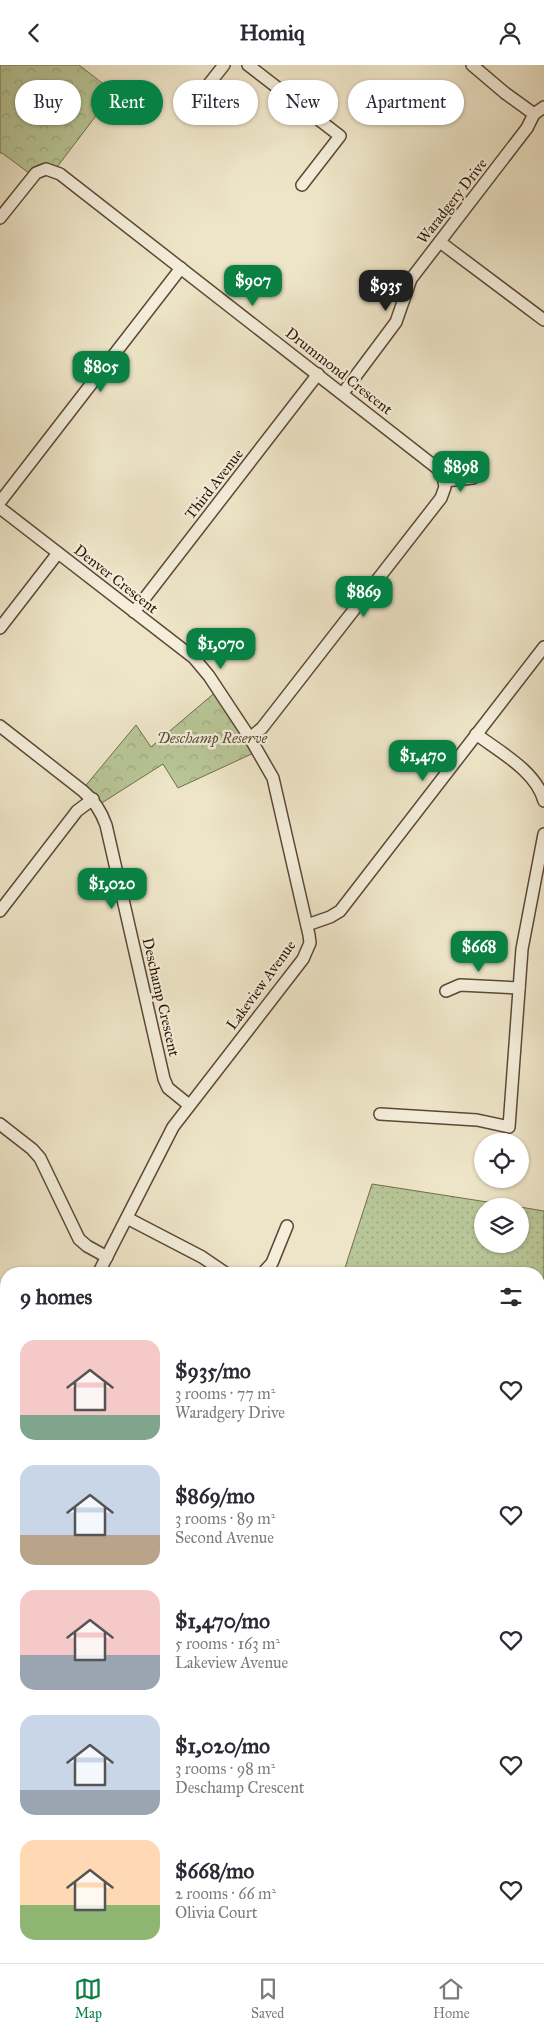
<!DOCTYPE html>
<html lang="en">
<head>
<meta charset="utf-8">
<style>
	:root { --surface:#fff; --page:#f7f7f7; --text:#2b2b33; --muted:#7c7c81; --line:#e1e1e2; --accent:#0b8043 }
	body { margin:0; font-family:"IM FELL Great Primer",serif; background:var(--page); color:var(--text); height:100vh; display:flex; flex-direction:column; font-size:19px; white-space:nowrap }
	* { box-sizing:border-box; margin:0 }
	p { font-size:16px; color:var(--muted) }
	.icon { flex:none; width:28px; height:28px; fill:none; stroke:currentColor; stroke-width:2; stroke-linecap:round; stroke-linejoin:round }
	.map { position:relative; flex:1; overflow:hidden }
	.side { position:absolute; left:0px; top:1202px; width:545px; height:696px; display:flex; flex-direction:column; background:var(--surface); border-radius:20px 20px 0 0; box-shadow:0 1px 4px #0004 }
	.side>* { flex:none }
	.guide { position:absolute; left:15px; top:15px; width:515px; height:45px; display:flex; gap:10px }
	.fabs { position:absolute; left:474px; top:1068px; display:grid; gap:10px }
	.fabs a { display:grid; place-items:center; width:55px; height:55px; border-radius:50%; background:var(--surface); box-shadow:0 1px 4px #0004; font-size:25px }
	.price { position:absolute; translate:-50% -42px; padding:0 11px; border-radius:10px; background:var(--accent); color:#fff; font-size:16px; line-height:32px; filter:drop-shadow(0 1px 2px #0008) }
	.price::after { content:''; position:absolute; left:50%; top:30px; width:15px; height:11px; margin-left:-8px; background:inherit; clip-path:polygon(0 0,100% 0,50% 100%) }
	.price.on { background:#222; color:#fff }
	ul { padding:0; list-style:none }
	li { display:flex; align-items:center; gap:15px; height:125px; padding:0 20px }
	li span { display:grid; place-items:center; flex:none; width:140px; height:100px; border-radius:15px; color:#555 }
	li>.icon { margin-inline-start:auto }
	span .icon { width:60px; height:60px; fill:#fffc; stroke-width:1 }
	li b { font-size:21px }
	h2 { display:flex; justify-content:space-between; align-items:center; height:60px; padding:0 20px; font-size:21px }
	.pill { padding:0 18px; border-radius:22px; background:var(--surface); box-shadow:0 1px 4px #0004; font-size:18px; line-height:45px }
	.pill.on { background:var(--accent); color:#fff }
	header { display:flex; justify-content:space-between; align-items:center; height:65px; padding:0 20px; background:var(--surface); font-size:22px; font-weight:800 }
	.tabs { display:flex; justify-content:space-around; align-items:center; height:70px; border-top:1px solid var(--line); background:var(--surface); font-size:14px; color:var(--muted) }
	.tabs a { display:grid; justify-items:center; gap:2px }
	.tabs .on { color:var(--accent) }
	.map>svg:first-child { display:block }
</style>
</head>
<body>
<header><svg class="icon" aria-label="back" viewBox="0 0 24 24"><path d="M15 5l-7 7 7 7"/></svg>Homiq<svg class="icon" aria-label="person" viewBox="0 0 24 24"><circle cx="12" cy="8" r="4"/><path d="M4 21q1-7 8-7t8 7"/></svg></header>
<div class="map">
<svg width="544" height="1898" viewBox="0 0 544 1898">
	<defs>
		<pattern id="grass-dots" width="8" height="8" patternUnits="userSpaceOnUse" patternTransform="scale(1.25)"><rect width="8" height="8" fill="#b8c596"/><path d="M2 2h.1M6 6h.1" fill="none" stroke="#9ea880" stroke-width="1.8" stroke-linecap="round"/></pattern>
		<pattern id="park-crowns" width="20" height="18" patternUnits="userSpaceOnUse" patternTransform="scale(1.25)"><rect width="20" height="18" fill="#b8c596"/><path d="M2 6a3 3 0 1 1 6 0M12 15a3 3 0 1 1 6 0" fill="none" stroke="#9ea880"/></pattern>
	</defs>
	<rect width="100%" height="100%" fill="#eee5c8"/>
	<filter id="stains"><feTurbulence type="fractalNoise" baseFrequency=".004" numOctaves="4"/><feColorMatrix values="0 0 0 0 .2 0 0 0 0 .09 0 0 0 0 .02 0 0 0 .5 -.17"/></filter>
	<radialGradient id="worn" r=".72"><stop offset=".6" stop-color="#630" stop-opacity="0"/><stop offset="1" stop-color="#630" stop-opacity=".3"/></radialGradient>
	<g fill="url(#grass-dots)" stroke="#726c4e">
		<path d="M 372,1119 L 513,1141 L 482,1141 L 482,1179 L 520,1179 L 520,1142 L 544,1146 L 544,1244 L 539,1245 L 539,1209 L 343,1209 Z"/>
		<path d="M 544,1336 L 544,1514 L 539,1511 L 539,1343 Z"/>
	</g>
	<g fill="url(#park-crowns)" stroke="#726c4e">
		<path d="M 0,0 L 79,0 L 114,27 L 54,106 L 33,111 L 2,88 L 0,88 Z"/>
		<path d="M 218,625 L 258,686 L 178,723 L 163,699 L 97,741 L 82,725 L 136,660 L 151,682 Z"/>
		<path d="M 539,1755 L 544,1759 L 544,1819 L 539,1814 Z"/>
	</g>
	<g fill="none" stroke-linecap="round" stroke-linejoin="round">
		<g stroke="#5c4836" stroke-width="14">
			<g id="minor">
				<path d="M 248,0 L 340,71 L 302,120"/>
				<path d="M 472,0 L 505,28 L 534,49"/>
				<path d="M 194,38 L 224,0"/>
				<path d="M 0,153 L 36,108 L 46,104 L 60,109 L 442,407 L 445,422 L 441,433 L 262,663 L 250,673"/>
				<path d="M 440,177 L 544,255"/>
				<path d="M 343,328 L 396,257 L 411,214 L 527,63 L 534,49 L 544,42"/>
				<path d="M 445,416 L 473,413"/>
				<path d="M 0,437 L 181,203"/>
				<path d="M 0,443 L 194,593 L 209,611 L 250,673 L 273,713 L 309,870 L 310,878 L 303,894 L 173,1062 L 98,1209"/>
				<path d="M 134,547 L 318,309"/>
				<path d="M 0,563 L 58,488"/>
				<path d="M 0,661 L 83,726 C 95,736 101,746 106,760 L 164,1014 L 168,1023 L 189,1040"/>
				<path d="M 476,669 C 500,687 536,706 544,736"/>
				<path d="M 0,846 L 77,746 L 93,734"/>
				<path d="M 307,860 L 330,852 L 340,846 L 544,582"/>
				<path d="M 446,926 L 460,920 L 519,923"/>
				<path d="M 380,1049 L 477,1055 L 509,1062 L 522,884 L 544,769"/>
				<path d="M 0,1059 L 32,1084 L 40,1093 L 79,1174 L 87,1181 L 107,1192"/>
				<path d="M 127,1153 L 202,1192 L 227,1209"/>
				<path d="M 262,1209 L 272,1198 L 287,1161"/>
				<path d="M 0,1280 L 5,1307"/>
				<path d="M 539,1343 L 544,1336"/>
				<path d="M 0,1369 L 6,1361"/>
				<path d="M 539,1511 L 544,1514"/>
				<path d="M 227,1892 L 229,1898"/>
				<path d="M 366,1892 L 366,1898"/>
				<path d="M 4,1895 L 12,1898"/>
				<path d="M 514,1898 L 515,1892"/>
			</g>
		</g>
		<g stroke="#2b1305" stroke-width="19">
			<g id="highway">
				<path d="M 0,1303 L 6,1308"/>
				<path d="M 0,1336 L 6,1341"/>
				<path d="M 0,1398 L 6,1391"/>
				<path d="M 539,1725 L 544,1729"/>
				<path d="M 539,1755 L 544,1759"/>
			</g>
		</g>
		<use href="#minor" stroke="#f4eedb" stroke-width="11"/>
		<use href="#highway" stroke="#eee5c8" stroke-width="16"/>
	</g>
	<g text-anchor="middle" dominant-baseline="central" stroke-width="4.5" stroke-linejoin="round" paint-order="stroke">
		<g font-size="15" fill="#2b1305" stroke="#f4eedb">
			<text transform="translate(452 136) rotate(-52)">Waradgery Drive</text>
			<text transform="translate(339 306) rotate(38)">Drummond Crescent</text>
			<text transform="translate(214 419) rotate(-52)">Third Avenue</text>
			<text transform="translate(116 514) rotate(38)">Denver Crescent</text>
			<text transform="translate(261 920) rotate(-54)">Lakeview Avenue</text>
			<text transform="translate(161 932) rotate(77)">Deschamp Crescent</text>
		</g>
		<g font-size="15" font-style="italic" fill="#5c5138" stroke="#f4eedb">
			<text x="212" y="673">Deschamp Reserve</text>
		</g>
	</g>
	<rect width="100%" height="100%" filter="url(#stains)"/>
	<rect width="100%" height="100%" fill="url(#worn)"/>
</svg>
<div class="fabs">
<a><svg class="icon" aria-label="locate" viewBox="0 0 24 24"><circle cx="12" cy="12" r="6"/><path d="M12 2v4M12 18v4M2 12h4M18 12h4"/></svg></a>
<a><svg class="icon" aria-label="layers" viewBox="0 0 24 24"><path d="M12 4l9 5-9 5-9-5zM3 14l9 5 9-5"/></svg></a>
</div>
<b class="price" style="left:253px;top:242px">$907</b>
<b class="price on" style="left:386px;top:247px">$935</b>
<b class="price" style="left:101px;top:328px">$805</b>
<b class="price" style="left:461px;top:428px">$898</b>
<b class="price" style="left:364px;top:553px">$869</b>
<b class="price" style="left:221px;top:605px">$1,070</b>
<b class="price" style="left:423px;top:717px">$1,470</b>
<b class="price" style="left:112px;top:845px">$1,020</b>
<b class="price" style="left:479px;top:908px">$668</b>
<div class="guide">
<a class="pill">Buy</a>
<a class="pill on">Rent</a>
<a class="pill">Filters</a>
<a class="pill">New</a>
<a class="pill">Apartment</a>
</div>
<section class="side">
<h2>9 homes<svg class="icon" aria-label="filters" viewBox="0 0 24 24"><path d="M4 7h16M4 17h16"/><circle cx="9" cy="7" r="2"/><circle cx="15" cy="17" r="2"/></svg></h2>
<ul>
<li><span style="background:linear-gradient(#f6c9c9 75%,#7fa58c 0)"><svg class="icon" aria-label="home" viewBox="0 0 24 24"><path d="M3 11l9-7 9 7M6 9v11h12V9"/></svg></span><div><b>$935/mo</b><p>3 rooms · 77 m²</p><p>Waradgery Drive</p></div><svg class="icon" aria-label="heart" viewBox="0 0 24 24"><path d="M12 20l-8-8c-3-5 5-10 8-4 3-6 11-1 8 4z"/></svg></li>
<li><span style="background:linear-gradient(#c9d6e8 70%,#b9a48a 0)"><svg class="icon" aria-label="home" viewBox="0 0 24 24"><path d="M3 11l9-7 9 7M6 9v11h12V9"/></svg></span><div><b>$869/mo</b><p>3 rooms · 89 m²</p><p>Second Avenue</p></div><svg class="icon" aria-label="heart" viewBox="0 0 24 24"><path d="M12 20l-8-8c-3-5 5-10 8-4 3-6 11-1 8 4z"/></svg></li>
<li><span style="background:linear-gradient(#f6c9c9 65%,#9aa5b1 0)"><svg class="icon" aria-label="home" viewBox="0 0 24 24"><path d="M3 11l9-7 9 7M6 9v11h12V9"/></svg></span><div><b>$1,470/mo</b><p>5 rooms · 163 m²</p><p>Lakeview Avenue</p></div><svg class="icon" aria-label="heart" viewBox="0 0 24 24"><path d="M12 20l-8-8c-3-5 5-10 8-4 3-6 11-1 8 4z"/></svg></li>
<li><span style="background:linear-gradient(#c9d6e8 75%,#9aa5b1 0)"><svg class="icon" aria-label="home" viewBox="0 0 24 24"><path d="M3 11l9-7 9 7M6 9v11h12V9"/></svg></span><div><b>$1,020/mo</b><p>3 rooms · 98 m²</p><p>Deschamp Crescent</p></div><svg class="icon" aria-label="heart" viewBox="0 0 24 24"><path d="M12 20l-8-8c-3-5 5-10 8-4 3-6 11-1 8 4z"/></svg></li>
<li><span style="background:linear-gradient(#ffd9b3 65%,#8fb573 0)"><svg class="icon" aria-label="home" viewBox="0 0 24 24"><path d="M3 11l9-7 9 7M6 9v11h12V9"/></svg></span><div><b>$668/mo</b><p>2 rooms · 66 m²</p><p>Olivia Court</p></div><svg class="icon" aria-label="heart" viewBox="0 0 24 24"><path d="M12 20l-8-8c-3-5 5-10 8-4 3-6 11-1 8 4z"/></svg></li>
</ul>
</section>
</div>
<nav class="tabs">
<a class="on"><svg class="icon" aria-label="map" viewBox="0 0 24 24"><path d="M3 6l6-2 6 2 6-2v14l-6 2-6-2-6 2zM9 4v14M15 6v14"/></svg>Map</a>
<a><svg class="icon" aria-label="saved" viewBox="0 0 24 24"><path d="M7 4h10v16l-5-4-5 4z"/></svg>Saved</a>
<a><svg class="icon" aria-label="home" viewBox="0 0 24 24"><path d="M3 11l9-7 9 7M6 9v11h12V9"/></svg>Home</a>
</nav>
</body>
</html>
